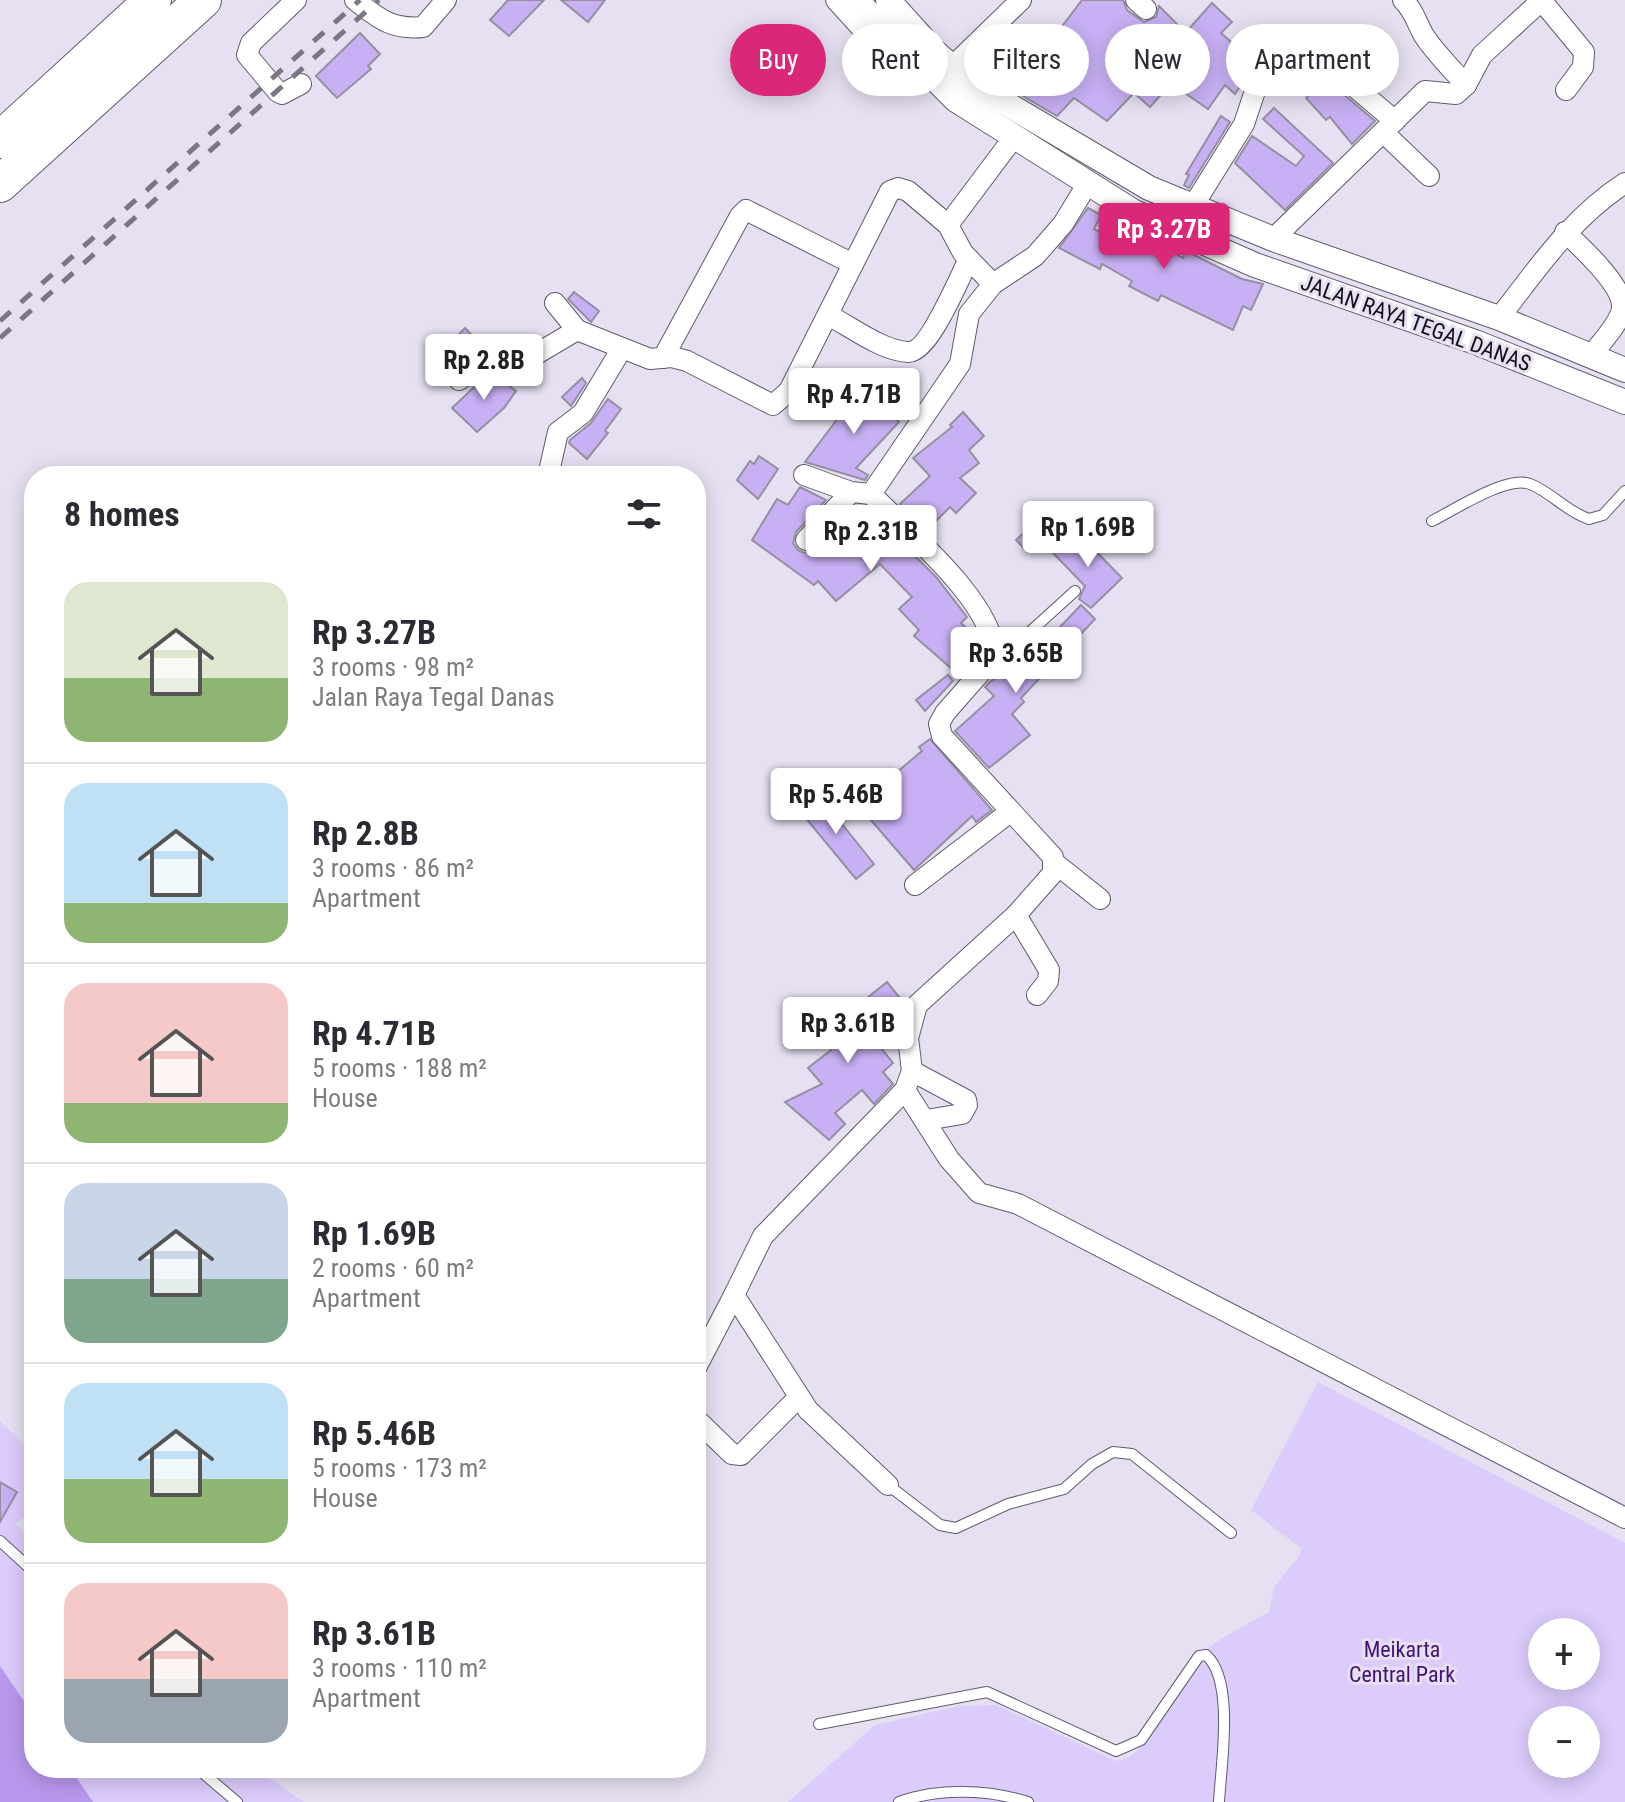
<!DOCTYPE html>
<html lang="en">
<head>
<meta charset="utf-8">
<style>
	:root { --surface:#fff; --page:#f7f7f7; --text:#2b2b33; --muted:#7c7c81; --line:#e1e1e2; --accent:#db2777 }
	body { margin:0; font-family:"Roboto Condensed",sans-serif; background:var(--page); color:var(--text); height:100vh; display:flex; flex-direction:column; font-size:30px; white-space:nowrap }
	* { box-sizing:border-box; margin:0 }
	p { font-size:26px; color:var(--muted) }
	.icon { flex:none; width:44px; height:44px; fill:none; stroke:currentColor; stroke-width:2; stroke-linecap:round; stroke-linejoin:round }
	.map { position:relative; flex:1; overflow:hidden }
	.details { position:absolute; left:24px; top:466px; width:682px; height:1312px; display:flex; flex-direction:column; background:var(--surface); border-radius:32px; box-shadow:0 4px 20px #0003 }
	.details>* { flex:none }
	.guide { position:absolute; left:730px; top:24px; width:760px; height:72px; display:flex; gap:16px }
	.buttons { position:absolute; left:1528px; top:1618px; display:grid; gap:16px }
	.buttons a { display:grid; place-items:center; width:72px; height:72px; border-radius:50%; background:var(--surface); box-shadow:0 4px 20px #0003; font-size:40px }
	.price { position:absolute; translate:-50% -68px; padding:0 18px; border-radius:8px; background:#fff; color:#222; font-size:26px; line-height:52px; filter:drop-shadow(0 2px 4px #0008) }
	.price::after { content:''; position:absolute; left:50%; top:48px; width:24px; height:18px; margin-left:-12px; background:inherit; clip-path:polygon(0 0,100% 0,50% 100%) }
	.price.selected { background:var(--accent); color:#fff }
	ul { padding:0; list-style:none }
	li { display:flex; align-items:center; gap:24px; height:200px; padding:0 40px }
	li+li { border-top:2px solid var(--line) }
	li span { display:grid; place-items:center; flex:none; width:224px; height:160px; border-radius:24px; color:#555 }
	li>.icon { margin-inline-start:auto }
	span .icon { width:96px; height:96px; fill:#fffc; stroke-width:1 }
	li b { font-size:34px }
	h2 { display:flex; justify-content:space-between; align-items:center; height:96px; padding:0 40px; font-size:34px }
	.chip { padding:0 28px; border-radius:36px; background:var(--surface); box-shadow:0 4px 20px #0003; font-size:28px; line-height:72px }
	.chip.selected { background:var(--accent); color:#fff }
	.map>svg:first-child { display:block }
</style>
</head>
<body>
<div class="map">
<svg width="1625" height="1802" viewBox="0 0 1625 1802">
	<rect width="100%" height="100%" fill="#e6e0f2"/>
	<g fill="#dcccfc" fill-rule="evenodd">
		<path d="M 1318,1382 L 1625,1543 L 1625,1802 L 788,1802 L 875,1725 L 959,1706 L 996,1705 L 1116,1761 C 1150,1757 1151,1716 1168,1691 C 1194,1650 1228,1635 1269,1612 L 1274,1587 L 1300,1555 L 1301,1548 L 1251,1510 ZM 1542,1632 L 1586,1632 L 1586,1676 L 1542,1676 ZM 1542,1720 L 1586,1720 L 1586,1764 L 1542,1764 Z"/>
		<path d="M 0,1421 L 34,1455 L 34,1508 L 16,1524 L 34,1544 L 34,1768 L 254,1768 L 304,1802 L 0,1802 Z"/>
	</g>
	<path fill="#b898ec" d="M 0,1666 L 34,1716 L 34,1768 L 70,1768 L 93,1802 L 0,1802 Z"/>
	<g fill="#c8b0f4" stroke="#958fa0" stroke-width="2">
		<path d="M 508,0 L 544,0 L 509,36 L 490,20 Z"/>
		<path d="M 561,0 L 605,0 L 588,22 Z"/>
		<path d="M 1082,0 L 1123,0 L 1127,10 L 1144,22 L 1156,17 L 1159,6 L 1179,26 L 1140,66 L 1166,89 L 1150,107 L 1134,93 L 1107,121 L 1074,98 L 1057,116 L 979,70 L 1009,31 L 1015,36 L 1019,31 L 1044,50 Z"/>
		<path d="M 1212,3 L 1232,22 L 1221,33 L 1259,67 L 1249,73 L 1235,94 L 1225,85 L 1208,109 L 1175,86 L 1204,47 L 1187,31 Z"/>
		<path d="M 360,33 L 380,54 L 368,66 L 371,69 L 337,98 L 316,76 Z"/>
		<path d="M 1329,76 L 1335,87 L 1375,121 L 1352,144 L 1330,117 L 1326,120 L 1306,98 Z"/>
		<path d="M 1274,108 L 1333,163 L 1285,210 L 1235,163 L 1252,136 L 1296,166 L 1304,156 L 1263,119 Z"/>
		<path d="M 1221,116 L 1230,122 L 1189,188 L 1184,185 L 1189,175 L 1186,174 Z"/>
		<path d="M 1088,208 L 1101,215 L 1094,229 L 1118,242 L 1127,225 L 1183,258 L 1186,251 L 1242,279 L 1263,284 L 1251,310 L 1243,306 L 1233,330 L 1161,295 L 1158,301 L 1129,286 L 1132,281 L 1102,264 L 1100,269 L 1059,248 Z"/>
		<path d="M 574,292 L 599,311 L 591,322 L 568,299 Z"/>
		<path d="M 465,328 L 478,342 L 456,360 L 446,348 Z"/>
		<path d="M 487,375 L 495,376 L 516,391 L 504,408 L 477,432 L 452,408 Z"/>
		<path d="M 582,378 L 586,383 L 571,406 L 562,397 Z"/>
		<path d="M 863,385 L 899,422 L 856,468 L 868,475 L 865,480 L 805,462 Z"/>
		<path d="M 608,399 L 621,409 L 605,431 L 608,433 L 587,459 L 569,443 L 570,440 L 591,423 Z"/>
		<path d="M 963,412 L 984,436 L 969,450 L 979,463 L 960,478 L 976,493 L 956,513 L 950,507 L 927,530 L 900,504 L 930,476 L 913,458 L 952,427 L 950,425 Z"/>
		<path d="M 759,456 L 778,469 L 758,499 L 737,480 L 750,461 L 754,464 Z"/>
		<path d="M 800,487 L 826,500 L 796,532 L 793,543 L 798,550 L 804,553 L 815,549 L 841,521 L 830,548 L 873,514 L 936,577 L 967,617 L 961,623 L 978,639 L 970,647 L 978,655 L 959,675 L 914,636 L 919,630 L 899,609 L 912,597 L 880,564 L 836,601 L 818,581 L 814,585 L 752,540 L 777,499 L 788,505 Z"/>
		<path d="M 1029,528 L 1041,541 L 1028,552 L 1016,540 Z"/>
		<path d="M 1076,531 L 1122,578 L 1091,608 L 1079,599 L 1085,586 L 1053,553 Z"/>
		<path d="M 1081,605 L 1095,619 L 1021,698 L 1024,702 L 1012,714 L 1030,735 L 989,768 L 955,731 L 994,696 L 985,687 L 990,682 L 1015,663 L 1020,669 Z"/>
		<path d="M 948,675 L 953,681 L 925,711 L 916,700 Z"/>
		<path d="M 930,739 L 992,810 L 976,822 L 972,816 L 914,870 L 858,805 L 922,751 L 919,747 Z"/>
		<path d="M 818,794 L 874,864 L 856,879 L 799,810 Z"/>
		<path d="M 887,982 L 900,998 L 883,1012 L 888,1018 L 869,1033 L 893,1063 L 883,1072 L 893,1084 L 874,1104 L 862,1090 L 835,1113 L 845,1124 L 829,1140 L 785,1102 L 822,1084 L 808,1068 L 831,1050 L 820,1036 Z"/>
		<path d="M 0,1482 L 17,1492 L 0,1522 Z"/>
	</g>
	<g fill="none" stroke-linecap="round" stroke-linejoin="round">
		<g stroke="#605b6b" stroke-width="12">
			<g id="service">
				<path d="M 1432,521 C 1454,510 1507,475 1530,484 C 1551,492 1567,512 1589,519 L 1603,515 L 1625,491"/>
				<path d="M 995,656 L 1011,649 L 1075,591"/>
				<path d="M 888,1485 L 940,1525 L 956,1528 L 1008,1504 L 1064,1489 L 1092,1464 L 1113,1452 L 1132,1454 L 1231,1533"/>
				<path d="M 0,1541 L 34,1572"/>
				<path d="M 819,1724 L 987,1692 L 1116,1751 L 1141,1740 L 1199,1656 L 1206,1655 C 1235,1680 1221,1765 1219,1802"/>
				<path d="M 197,1768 L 237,1802"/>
				<path d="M 899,1802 C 939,1788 987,1789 1028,1802"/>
			</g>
		</g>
		<g stroke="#605b6b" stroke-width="22">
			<g id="minor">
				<path d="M 296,0 L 251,43 L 247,55 L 278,92 L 282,94 L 301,84"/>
				<path d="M 355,0 C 379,19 392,30 423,27 L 446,0"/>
				<path d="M 836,0 L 896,66 L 931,78"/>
				<path d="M 1136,0 L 1146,9"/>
				<path d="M 1403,0 C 1414,11 1416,21 1423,34 C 1434,52 1452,69 1466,85"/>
				<path d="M 1541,0 L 1584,52 L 1583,67 L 1566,90"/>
				<path d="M 951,68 L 1021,0"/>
				<path d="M 1343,77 L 1395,121"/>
				<path d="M 1384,133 L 1429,176"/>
				<path d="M 1193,206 L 1244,124 L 1258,82"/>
				<path d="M 948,225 L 1014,137"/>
				<path d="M 1565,232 C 1580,246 1624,286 1622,308 C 1620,324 1600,343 1591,356"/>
				<path d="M 1273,239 L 1425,91 L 1456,94 L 1466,85 L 1482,55 L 1541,1"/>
				<path d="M 555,303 L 577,330"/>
				<path d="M 828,315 C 850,326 882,351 908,352 C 929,353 959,278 969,259"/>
				<path d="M 1499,318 C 1538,268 1571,218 1625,183"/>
				<path d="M 663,358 L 740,216 L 746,210 L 853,264"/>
				<path d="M 459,380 L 483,362 L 515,365 L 523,362 L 577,330 L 650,359 L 672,357 L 687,361 L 773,405 L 789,391 L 890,191 L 898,188 L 908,191 L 948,225 L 963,253 L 993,284"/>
				<path d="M 804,475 L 851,492 L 871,494"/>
				<path d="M 548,476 L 558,432 L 583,413 L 621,350"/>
				<path d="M 806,540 L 851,492"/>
				<path d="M 1056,864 L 1100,899"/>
				<path d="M 915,885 L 1010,812"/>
				<path d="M 1016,915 L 1049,970 L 1048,981 L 1037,995"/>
				<path d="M 912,1071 L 966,1100 L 967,1105 L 962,1114 L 926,1120"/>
				<path d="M 905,1090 L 949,1159 L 979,1193 L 1018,1204 L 1625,1518"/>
				<path d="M 696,1368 L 734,1295"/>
				<path d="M 696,1419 L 732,1454 L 741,1455 L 799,1397"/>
				<path d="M 888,1485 L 808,1410 L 734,1295 L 763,1236 L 905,1090 L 912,1071 L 908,1038 L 917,1005 L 1016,915 L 1053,873 L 1053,857 L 942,736 L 939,724 L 945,713 L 995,656 C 994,602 907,531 871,494 L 960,364 L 969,314 L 993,284 L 1035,256 L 1063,224 L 1088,183"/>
			</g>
		</g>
		<g stroke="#605b6b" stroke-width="26">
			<g id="tertiary">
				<path d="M 856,0 L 956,100 L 1134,212 L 1255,265 L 1475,342 L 1625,402"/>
				<path d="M 888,0 L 935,52 L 968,81 L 1149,188 L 1273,239 L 1499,318 L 1625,370"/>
			</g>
		</g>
		<g stroke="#605b6b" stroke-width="38">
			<g id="motorway">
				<path d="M 0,140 L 153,0"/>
				<path d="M 0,184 L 203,0"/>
			</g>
		</g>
		<use href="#service" stroke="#fff" stroke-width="10"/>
		<use href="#minor" stroke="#fff" stroke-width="20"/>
		<use href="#tertiary" stroke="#fff" stroke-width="24"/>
		<use href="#motorway" stroke="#fff" stroke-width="36"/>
		<g stroke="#7a7682" stroke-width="5" stroke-dasharray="14 14" stroke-linecap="butt">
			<path d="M 0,321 L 360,0"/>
			<path d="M 0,338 L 379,0"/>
		</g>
	</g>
	<g text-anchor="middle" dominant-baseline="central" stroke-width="6" stroke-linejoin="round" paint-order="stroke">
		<g font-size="22" fill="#121016" stroke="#e6e0f2">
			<text transform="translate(1416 323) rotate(20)">JALAN RAYA TEGAL DANAS</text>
		</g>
		<g font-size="22" fill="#441174" stroke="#e6e0f2">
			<text x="1402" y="1649">Meikarta<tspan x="1402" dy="25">Central Park</tspan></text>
		</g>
	</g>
</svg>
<div class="buttons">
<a>+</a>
<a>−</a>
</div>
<b class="price selected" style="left:1164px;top:271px">Rp 3.27B</b>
<b class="price" style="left:484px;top:402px">Rp 2.8B</b>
<b class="price" style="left:854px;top:436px">Rp 4.71B</b>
<b class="price" style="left:1088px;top:569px">Rp 1.69B</b>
<b class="price" style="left:871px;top:573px">Rp 2.31B</b>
<b class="price" style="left:1016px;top:695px">Rp 3.65B</b>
<b class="price" style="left:836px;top:836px">Rp 5.46B</b>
<b class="price" style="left:848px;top:1065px">Rp 3.61B</b>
<div class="guide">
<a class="chip selected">Buy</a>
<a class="chip">Rent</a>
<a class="chip">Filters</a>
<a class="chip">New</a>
<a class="chip">Apartment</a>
</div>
<section class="details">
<h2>8 homes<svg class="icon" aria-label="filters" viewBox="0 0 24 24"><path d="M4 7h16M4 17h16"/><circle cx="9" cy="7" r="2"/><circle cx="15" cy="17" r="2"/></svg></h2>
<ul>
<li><span style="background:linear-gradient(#dfe7d0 60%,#8fb573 0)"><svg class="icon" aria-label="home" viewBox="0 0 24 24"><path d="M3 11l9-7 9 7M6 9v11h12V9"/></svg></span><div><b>Rp 3.27B</b><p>3 rooms · 98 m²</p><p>Jalan Raya Tegal Danas</p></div></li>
<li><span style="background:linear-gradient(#bfe0f5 75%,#8fb573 0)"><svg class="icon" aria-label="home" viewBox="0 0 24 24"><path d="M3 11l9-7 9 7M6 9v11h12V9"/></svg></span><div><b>Rp 2.8B</b><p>3 rooms · 86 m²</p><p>Apartment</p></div></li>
<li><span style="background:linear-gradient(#f6c9c9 75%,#8fb573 0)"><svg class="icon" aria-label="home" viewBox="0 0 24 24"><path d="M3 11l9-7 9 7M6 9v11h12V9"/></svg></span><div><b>Rp 4.71B</b><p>5 rooms · 188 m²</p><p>House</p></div></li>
<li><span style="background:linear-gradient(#c9d6e8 60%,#7fa58c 0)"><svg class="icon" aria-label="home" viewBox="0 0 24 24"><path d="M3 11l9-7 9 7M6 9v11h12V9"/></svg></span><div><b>Rp 1.69B</b><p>2 rooms · 60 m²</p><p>Apartment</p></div></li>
<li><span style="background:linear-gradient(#bfe0f5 60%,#8fb573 0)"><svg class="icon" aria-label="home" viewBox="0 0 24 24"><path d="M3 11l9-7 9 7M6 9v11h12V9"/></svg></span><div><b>Rp 5.46B</b><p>5 rooms · 173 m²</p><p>House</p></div></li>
<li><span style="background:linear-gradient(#f6c9c9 60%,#9aa5b1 0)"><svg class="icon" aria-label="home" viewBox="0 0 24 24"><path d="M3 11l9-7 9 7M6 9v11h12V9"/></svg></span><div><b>Rp 3.61B</b><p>3 rooms · 110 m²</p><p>Apartment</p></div></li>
</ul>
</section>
</div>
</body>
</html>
